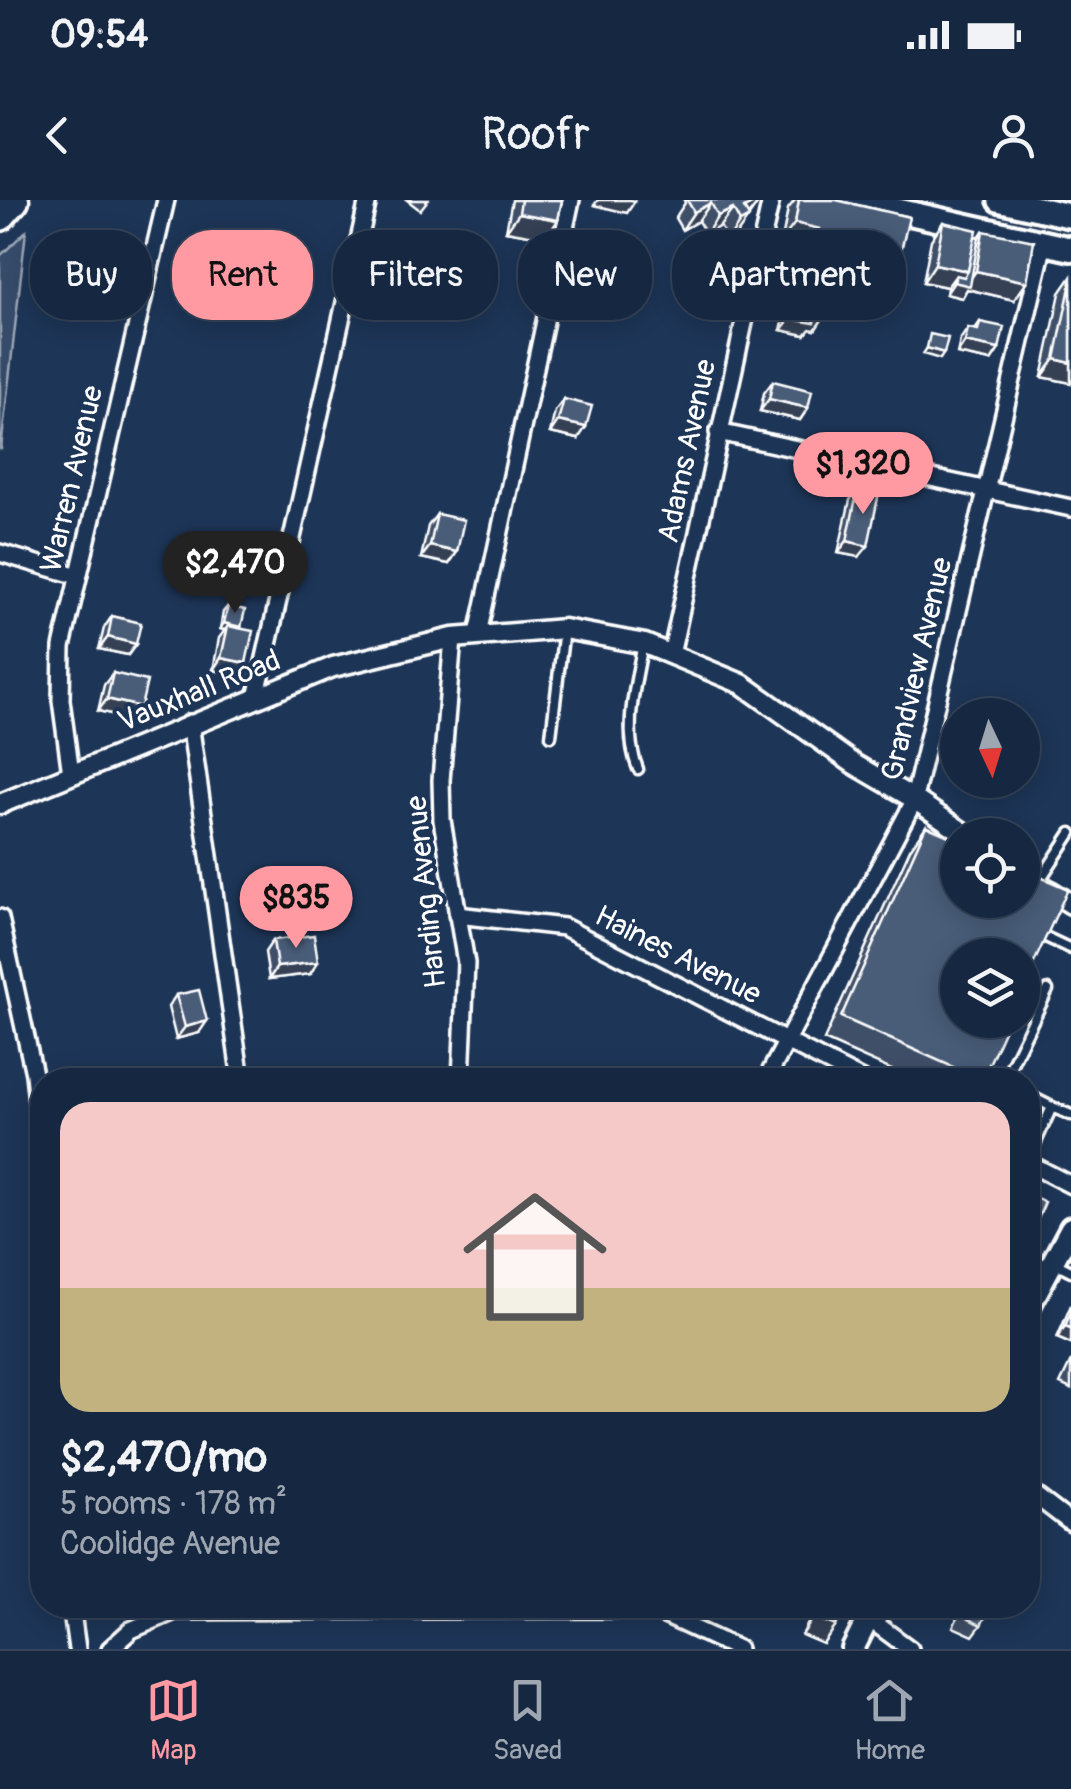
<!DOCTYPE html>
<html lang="en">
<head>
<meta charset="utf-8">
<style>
	:root { --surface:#162841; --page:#23344c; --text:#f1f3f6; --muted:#9ea6b1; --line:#35445a; --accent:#ff9aa2 }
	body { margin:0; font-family:Pangolin,sans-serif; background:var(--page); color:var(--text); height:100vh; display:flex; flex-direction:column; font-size:38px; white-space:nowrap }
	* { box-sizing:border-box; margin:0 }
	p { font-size:32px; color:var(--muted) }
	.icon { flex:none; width:55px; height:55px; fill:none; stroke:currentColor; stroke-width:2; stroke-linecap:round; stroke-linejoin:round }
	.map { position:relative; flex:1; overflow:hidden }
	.sheet { position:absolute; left:30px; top:868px; width:1010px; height:550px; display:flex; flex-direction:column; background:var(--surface); border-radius:40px; box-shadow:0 5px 25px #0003,0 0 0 2px var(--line) }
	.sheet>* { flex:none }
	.banner { position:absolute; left:30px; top:30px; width:1012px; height:90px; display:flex; gap:20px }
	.needle { width:65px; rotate:176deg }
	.tools { position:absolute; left:940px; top:498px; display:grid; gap:20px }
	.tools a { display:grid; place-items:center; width:100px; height:100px; border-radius:50%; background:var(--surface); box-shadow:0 5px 25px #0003,0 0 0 2px var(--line); font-size:50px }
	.price { position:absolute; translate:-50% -85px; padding:0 22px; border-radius:35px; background:var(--accent); color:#111; font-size:32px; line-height:65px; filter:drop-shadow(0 2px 5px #0008) }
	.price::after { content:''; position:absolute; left:50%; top:60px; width:30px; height:22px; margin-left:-15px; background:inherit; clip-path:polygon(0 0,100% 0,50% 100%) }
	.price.selected { background:#222; color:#fff }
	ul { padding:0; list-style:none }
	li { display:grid; align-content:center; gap:20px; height:530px; padding:0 30px }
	li span { display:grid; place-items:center; height:310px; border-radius:30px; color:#555 }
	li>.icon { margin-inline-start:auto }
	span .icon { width:180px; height:180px; fill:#fffc; stroke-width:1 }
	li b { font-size:42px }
	.pill { padding:0 35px; border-radius:40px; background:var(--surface); box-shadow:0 5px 25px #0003,0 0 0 2px var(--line); font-size:35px; line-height:90px }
	.pill.selected { background:var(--accent); color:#111 }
	.status { display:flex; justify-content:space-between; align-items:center; height:70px; padding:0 50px; background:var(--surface); direction:ltr }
	.status svg { height:28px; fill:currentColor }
	header { display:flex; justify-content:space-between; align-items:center; height:130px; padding:0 30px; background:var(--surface); font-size:45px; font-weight:600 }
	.menu { display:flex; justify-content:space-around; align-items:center; height:140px; border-top:2px solid var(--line); background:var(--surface); font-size:28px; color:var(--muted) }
	.menu a { display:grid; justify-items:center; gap:5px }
	.menu .selected { color:var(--accent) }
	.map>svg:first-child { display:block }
</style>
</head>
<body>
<div class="status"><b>09:54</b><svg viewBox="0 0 49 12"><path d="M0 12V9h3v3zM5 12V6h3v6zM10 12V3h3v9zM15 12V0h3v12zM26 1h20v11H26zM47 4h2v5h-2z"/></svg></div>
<header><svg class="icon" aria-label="back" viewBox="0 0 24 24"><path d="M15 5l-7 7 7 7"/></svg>Roofr<svg class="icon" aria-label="person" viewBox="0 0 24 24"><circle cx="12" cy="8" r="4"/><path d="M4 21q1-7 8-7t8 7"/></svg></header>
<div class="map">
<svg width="1071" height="1449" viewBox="0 0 1071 1449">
	<rect width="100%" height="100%" fill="#1d3557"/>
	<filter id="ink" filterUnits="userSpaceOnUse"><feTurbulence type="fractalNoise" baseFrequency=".01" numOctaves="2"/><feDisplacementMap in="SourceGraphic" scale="20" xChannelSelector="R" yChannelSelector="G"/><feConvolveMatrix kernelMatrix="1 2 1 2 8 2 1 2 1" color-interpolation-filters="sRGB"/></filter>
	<g filter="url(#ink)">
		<path fill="#364b69" stroke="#9aa5b4" stroke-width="2.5" d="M 26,31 L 1,249 L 0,249 L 0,56 Z"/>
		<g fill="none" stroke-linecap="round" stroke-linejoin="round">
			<g stroke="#fff" stroke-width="15">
				<g id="service">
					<path d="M 551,536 L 564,429"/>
					<path d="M 638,569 C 622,530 636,483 643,443"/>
					<path d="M 1038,683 L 1071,633"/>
					<path d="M 1039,734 L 1071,749"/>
					<path d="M 1004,880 L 1048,790"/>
					<path d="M 1028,895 L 1052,907"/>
					<path d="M 1028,960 L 1052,907 L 1071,915"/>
					<path d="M 1057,1064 L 1071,1071"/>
				</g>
			</g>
			<g stroke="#fff" stroke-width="22">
				<g id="minor">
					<path d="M 718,232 L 1071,308"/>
					<path d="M 0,353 L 78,376"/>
					<path d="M 478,434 L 571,0"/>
					<path d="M 453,438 L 441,580 L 442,620 L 466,763 L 461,880"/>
					<path d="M 671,455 L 771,0"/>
					<path d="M 256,498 L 368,0"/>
					<path d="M 190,523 L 241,880"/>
					<path d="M 71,574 L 61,500 L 62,447 L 166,0"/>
					<path d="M 457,715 L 564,727 L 862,880"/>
					<path d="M 0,718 L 34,874 L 42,949"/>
					<path d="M 766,880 L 913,603 L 1044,43"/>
					<path d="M 1028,963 L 1071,985"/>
					<path d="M 1028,1290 L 1071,1323"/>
					<path d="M 71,1405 L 77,1449"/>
					<path d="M 868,1418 L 910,1449"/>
					<path d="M 110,1449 L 131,1430 L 175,1411 L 630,1409 L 660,1413 L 738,1449"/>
				</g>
			</g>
			<g stroke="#fff" stroke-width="25">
				<g id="tertiary">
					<path d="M 0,604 L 333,467 L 453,438 L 564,429 L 645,444 L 742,484 L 854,564 L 914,599 L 967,635"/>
					<path d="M 1022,673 L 1071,704"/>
				</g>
			</g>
			<g stroke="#fff" stroke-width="28">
				<g id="secondary">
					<path d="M 1028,1108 L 1071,1028"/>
					<path d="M 853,1449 L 875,1405"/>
				</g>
			</g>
			<g stroke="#fff" stroke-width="30">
				<g id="primary">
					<path d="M 851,0 L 1071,49"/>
					<path d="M 1000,0 L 1071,16"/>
				</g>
			</g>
			<g stroke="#fff" stroke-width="35">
				<path id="motorway" d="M 0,16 L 14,0"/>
			</g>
			<use href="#service" stroke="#1d3557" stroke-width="8"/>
			<use href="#minor" stroke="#1d3557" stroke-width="15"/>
			<use href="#tertiary" stroke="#1d3557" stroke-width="18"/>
			<use href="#secondary" stroke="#1d3557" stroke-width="20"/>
			<use href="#primary" stroke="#1d3557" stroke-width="22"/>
			<use href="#motorway" stroke="#1d3557" stroke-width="28"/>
		</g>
		<g fill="#405068" stroke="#fff" stroke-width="2.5">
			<path d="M 407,0 L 428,0 L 420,10 Z"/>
			<path d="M 512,0 L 562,0 L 558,20 L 546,38 L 506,31 Z"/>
			<path d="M 684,0 L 760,0 L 736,35 L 728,40 L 720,26 L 706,34 L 698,21 L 682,30 L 675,18 L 685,3 Z"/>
			<path d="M 795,0 L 836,0 L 909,17 L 879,111 L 850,105 L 856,79 L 827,73 L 829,62 L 806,57 L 808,46 L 782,40 L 788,9 Z"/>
			<path d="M 943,22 L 975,36 L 979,37 L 983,31 L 1014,100 L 967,89 L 962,98 L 946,94 L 947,87 L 923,82 L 931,40 Z"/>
			<path d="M 1071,77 L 1071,183 L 1042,177 L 1060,93 Z"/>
			<path d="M 795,91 L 820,106 L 823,118 L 815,130 L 810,129 L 805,135 L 781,130 L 787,103 Z"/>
			<path d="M 980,122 L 999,149 L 991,161 L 957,154 L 960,140 L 968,128 L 975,129 Z"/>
			<path d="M 773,181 L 808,208 L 800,220 L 760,211 L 764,193 Z"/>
			<path d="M 564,199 L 578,239 L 550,233 L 555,211 Z"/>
			<path d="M 858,288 L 859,357 L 838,353 L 850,300 Z"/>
			<path d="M 437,314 L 457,352 L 449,364 L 421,358 L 428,326 Z"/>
			<path d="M 228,406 L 241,427 L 240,429 L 246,463 L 238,475 L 213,470 L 219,438 L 225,430 L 220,429 L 223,412 Z"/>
			<path d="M 112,416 L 136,444 L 128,455 L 99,449 L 104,428 Z"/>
			<path d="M 113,473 L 133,519 L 98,511 L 104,485 Z"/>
			<path d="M 926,626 L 985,873 L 1000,880 L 914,880 L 824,840 L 910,649 Z"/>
			<path d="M 273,740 L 310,774 L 269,779 L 265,752 Z"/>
			<path d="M 176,795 L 199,833 L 176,839 L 168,807 Z"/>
			<path d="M 1028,892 L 1035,903 L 1028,914 Z"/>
			<path d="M 1071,1105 L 1071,1144 L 1057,1138 Z"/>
			<path d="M 1071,1161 L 1071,1189 L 1060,1184 Z"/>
			<path d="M 720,1405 L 747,1405 L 741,1415 Z"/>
			<path d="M 795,1405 L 845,1405 L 836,1426 L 823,1444 L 802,1435 L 813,1413 Z"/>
			<path d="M 964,1405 L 991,1405 L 981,1425 L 973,1436 L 953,1427 Z"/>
		</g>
		<g fill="#344155" stroke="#fff" stroke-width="2.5">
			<path d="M 598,0 L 631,0 L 635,1 L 627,13 L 594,5 Z"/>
			<path d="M 760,0 L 747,17 L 744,8 Z"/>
			<path d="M 711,3 L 698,21 L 682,30 L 694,12 Z"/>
			<path d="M 733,9 L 720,26 L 706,34 L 718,16 Z"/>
			<path d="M 519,13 L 558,20 L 546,38 L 506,31 Z"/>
			<path d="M 749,17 L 736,35 L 728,40 L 740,22 Z"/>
			<path d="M 795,23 L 820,29 L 808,46 L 782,40 Z"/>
			<path d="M 818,39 L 841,44 L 829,62 L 806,57 Z"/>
			<path d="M 839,55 L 869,61 L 856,79 L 827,73 Z"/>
			<path d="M 935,64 L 968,71 L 966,85 L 976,71 L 1027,82 L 1014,100 L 967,89 L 962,98 L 946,94 L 954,82 L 956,75 L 947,87 L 923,82 Z"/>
			<path d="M 863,87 L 891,93 L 879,111 L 850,105 Z"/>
			<path d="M 815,116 L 823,118 L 815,130 L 810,129 L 805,135 L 781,130 L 790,119 Z"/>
			<path d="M 965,142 L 999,149 L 991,161 L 957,154 Z"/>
			<path d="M 927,148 L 944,153 L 940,159 L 923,154 Z"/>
			<path d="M 1055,159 L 1071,163 L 1071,183 L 1042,177 Z"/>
			<path d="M 769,199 L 808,208 L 800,220 L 760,211 Z"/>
			<path d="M 558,221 L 586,227 L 578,239 L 550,233 Z"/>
			<path d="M 847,341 L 868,346 L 859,357 L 838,353 Z"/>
			<path d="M 430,346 L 457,352 L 449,364 L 421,358 Z"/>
			<path d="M 224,423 L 241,427 L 237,433 L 228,426 L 225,430 L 220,429 Z"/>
			<path d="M 108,437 L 136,444 L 128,455 L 99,449 Z"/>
			<path d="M 221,458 L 246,463 L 238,475 L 213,470 Z"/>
			<path d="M 107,499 L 141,507 L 133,519 L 98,511 Z"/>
			<path d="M 318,762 L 310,774 L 269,779 L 277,767 Z"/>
			<path d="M 207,821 L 199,833 L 176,839 L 185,827 Z"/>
			<path d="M 1065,1126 L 1071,1128 L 1071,1144 L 1057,1138 Z"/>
			<path d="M 814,1417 L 836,1426 L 823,1444 L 802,1435 Z"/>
		</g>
		<g fill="#4a5d79" stroke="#fff" stroke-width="2.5">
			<path d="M 521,0 L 562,0 L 558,20 L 519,13 Z"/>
			<path d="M 687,0 L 759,0 L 744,8 L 749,17 L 740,22 L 733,9 L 718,16 L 711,3 L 694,12 Z"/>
			<path d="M 799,0 L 836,0 L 909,17 L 891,93 L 863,87 L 869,61 L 839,55 L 841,44 L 818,39 L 820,29 L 795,23 Z"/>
			<path d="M 943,22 L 977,30 L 968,71 L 935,64 Z"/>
			<path d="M 983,31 L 1034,41 L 1027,82 L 976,71 Z"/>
			<path d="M 975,36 L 979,37 L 970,86 L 954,82 L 956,75 L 964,77 L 968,71 Z"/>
			<path d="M 1071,82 L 1071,163 L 1055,159 Z"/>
			<path d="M 795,91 L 822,97 L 820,106 L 826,107 L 823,118 L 815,116 L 814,123 L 790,119 Z"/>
			<path d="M 980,122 L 1004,127 L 999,149 L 965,142 L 968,128 L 978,130 Z"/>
			<path d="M 930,134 L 948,138 L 944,153 L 927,148 Z"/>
			<path d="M 773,181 L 812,191 L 808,208 L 769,199 Z"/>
			<path d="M 564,199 L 592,206 L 586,227 L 558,221 Z"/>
			<path d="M 858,288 L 879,293 L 868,346 L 847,341 Z"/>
			<path d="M 437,314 L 464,320 L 457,352 L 430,346 Z"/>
			<path d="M 228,406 L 245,410 L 241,427 L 224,423 Z"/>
			<path d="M 112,416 L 141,423 L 136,444 L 108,437 Z"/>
			<path d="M 228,426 L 253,431 L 246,463 L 221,458 Z"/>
			<path d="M 113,473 L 147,481 L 141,507 L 107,499 Z"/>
			<path d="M 926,626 L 958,640 L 958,700 L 1022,700 L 1022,669 L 1068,689 L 1022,789 L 1022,755 L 958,755 L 958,820 L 1009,820 L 985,873 L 1000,880 L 982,880 L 841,817 Z"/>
			<path d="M 314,735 L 318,762 L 277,767 L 273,740 Z"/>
			<path d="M 199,790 L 207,821 L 185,827 L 176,795 Z"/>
			<path d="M 1028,892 L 1038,897 L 1035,903 L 1028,900 Z"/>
			<path d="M 1028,994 L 1045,1002 L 1028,1043 Z"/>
			<path d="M 1071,1112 L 1071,1128 L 1065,1126 Z"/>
			<path d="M 820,1405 L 845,1405 L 836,1426 L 814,1417 Z"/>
			<path d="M 966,1405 L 991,1405 L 981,1425 L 961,1415 Z"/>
		</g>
	</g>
	<g text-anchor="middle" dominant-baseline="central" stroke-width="8" stroke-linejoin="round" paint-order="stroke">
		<g font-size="30" fill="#fff" stroke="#1d3557">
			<text transform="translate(687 251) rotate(-78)">Adams Avenue</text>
			<text transform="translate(72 279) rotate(-77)">Warren Avenue</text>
			<text transform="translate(917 469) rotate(-77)">Grandview Avenue</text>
			<text transform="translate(199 491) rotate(-22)">Vauxhall Road</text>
			<text transform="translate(426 692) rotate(-96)">Harding Avenue</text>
			<text transform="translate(678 755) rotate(27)">Haines Avenue</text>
		</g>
	</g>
</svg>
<div class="tools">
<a><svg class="needle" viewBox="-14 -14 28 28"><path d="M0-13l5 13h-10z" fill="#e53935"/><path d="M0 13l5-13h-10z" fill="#9ea6b1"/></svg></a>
<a><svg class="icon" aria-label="locate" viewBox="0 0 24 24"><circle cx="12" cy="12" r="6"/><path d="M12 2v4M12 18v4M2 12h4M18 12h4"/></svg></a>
<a><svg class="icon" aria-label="layers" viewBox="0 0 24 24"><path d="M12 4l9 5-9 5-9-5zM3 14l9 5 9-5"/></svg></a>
</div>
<b class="price" style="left:863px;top:317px">$1,320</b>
<b class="price selected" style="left:235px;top:416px">$2,470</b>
<b class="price" style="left:296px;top:751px">$835</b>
<div class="banner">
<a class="pill">Buy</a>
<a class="pill selected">Rent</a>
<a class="pill">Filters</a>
<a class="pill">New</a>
<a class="pill">Apartment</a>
</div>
<section class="sheet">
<ul>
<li><span style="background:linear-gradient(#f6c9c9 60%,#c2b280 0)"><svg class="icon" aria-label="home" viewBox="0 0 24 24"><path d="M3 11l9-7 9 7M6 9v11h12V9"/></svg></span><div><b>$2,470/mo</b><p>5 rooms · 178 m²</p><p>Coolidge Avenue</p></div></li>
</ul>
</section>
</div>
<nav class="menu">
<a class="selected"><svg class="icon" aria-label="map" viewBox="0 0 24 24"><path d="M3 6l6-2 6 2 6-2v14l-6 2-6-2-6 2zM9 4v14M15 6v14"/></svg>Map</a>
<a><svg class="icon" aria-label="saved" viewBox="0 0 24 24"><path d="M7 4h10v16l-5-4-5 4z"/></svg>Saved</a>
<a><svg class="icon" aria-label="home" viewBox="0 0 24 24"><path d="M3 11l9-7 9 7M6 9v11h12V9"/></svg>Home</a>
</nav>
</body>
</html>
